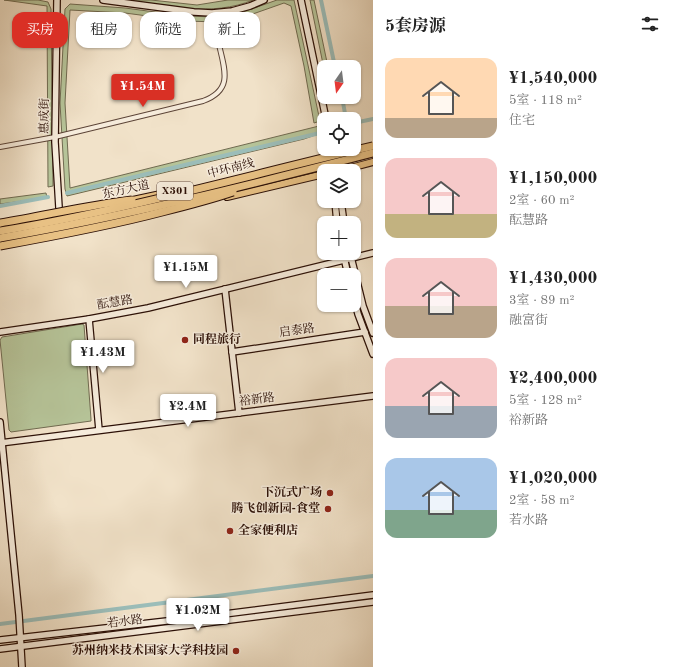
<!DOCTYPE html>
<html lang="zh">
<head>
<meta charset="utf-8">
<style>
	:root { --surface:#fff; --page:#f2f2f2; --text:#222; --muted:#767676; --accent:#d93025 }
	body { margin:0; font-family:"Old Standard TT","Noto Serif SC",serif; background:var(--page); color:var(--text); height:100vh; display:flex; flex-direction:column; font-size:15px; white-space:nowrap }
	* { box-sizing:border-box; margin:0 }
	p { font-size:13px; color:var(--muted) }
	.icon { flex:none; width:22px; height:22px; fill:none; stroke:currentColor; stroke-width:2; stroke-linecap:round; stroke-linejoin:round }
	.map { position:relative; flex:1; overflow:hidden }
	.sheet { display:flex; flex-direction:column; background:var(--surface); width:300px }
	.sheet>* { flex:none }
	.guide { position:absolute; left:12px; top:12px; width:301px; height:36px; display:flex; gap:8px }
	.needle { width:26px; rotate:194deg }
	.buttons { position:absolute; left:317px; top:60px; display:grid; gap:8px }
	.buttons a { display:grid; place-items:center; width:44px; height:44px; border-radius:8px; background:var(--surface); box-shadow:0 1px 3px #0004; font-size:20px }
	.price { position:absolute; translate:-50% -34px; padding:0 9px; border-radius:4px; background:#fff; color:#222; font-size:13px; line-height:26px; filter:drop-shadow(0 1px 2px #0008) }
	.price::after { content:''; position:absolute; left:50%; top:24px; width:12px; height:9px; margin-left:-6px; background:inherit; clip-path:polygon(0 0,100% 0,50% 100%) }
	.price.on { background:var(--accent); color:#fff }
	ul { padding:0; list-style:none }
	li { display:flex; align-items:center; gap:12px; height:100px; padding:0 12px }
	li span { display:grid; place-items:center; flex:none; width:112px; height:80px; border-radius:12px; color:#555 }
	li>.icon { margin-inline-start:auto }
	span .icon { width:48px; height:48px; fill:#fffc; stroke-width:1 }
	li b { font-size:17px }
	h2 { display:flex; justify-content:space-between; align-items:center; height:48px; padding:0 12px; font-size:17px }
	.pill { padding:0 14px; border-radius:12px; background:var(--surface); box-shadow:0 1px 3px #0004; font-size:14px; line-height:36px }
	.pill.on { background:var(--accent); color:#fff }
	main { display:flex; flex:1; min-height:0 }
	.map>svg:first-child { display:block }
</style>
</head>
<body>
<main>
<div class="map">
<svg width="373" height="667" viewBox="0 0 373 667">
	<rect width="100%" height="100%" fill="#f1e2c9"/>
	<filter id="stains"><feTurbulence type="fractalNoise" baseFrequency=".005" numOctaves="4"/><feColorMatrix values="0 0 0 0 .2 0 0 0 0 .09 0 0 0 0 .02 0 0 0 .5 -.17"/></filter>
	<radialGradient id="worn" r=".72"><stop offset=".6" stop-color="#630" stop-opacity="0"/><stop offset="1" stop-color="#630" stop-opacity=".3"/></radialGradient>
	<g fill="#b6c499" stroke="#706a50">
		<path d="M 4,0 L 38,0 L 48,2 L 51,9 L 53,186 L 48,187 L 47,6 Z"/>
		<path d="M 124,0 L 151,0 L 197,5 L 228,0 L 253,0 C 212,17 166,6 124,0 Z"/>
		<path d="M 277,0 L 294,0 L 320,121 L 314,123 L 304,66 L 291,6 L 284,3 L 250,15 L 218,22 L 185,21 L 125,13 L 70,10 L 65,103 L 70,188 L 319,126 L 321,133 L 304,139 L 67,196 L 65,189 L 60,103 L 65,9 L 70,4 L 125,8 L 185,16 L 216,17 L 243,12 Z"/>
		<path d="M 310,0 L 314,0 L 328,67 L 324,67 L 324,69 Z"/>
		<path d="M 46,193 L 47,198 L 0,204 L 0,199 Z"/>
		<path d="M 82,324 L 84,325 L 91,419 L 91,421 L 11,432 L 9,430 L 0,340 L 2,337 Z"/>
	</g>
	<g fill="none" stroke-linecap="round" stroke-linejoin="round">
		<g stroke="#9bbdb9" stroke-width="4">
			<path d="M 321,0 L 335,67"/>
			<path d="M 342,97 L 346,119"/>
			<path d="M 354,123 L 373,119"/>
			<path d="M 67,193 L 320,133"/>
			<path d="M 0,206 L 48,197"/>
			<path d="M 0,624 C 124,608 249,592 373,576"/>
		</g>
		<g stroke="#5c4437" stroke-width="6">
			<path id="street" d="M 0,147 L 55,137 L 203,101 C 231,91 226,73 220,49 C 217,37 215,25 212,13"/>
		</g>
		<g stroke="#2b0f06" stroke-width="8">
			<g id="secondary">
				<path d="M 57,0 L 55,142 L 60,224"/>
				<path d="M 103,0 L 194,12 L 212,13 L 232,11 L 250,6 L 264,0"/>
				<path d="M 301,0 L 326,119"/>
				<path d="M 332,149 L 338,171"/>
				<path d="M 332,171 L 332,161"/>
				<path d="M 335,201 L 337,223"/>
				<path d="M 341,201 L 344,223"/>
				<path d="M 343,253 L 348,275"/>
				<path d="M 350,253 L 363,306 L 373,333"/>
				<path d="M 225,289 L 239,413"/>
				<path d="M 354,299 L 358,314 L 373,354"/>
				<path d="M 89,319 L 99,430"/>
				<path d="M 0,332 L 89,319 L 148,308 L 373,253"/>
				<path d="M 232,352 L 365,332"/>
				<path d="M 0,422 L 19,615 L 22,667"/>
				<path d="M 0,443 L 373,396"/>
				<path d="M 0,640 L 193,618 L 373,595"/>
				<path d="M 0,649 L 373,602"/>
			</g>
		</g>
		<g stroke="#2b0f06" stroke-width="8">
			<g id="primary">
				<path d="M 339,171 L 373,162"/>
				<path d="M 227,197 L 324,174"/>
				<path d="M 128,201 L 170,192"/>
			</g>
		</g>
		<use href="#street" stroke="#f6ecdc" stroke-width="4"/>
		<use href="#secondary" stroke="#f6ecdc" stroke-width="5.5"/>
		<use href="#primary" stroke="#e8c184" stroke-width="6"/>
		<g stroke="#2b0f06" stroke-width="9" stroke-linecap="butt">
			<g id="highway-bridge">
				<path d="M 0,223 C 44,216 87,205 132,200"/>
				<path d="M 0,231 C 126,210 249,175 373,146"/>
				<path d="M 0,238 C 126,216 250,185 373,153"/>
				<path d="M 0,246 C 55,236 109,226 162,212 C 186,206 210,200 233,192"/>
			</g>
		</g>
		<use href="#highway-bridge" stroke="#e8c184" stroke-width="7"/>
	</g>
	<g fill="#8f2418" stroke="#f6ecdc" stroke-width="1.5">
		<circle cx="185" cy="340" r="4"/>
		<circle cx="330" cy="493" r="4"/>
		<circle cx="328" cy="509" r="4"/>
		<circle cx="230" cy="531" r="4"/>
		<circle cx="236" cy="651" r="4"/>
	</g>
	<g text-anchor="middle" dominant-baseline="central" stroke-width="3" stroke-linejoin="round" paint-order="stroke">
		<rect fill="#f6ecdc" stroke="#685146" stroke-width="1" x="157" y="182" width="36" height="18" rx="3"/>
		<g font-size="11" font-weight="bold" fill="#2b0f06">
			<text x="175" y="191">X301</text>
		</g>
		<g font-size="12" fill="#2b0f06" stroke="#f6ecdc">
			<text transform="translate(45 116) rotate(-89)">惠成街</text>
			<text transform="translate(231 169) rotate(-14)">中环南线</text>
			<text transform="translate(126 190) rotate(-12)">东方大道</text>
			<text transform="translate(115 303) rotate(-10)">酝慧路</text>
			<text transform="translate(297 331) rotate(-8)">启泰路</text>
			<text transform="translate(257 400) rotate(-7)">裕新路</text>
			<text transform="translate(125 622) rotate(-7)">若水路</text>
		</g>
		<g font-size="12" font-weight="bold" fill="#2b0f06" stroke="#f6ecdc" text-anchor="end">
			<text x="193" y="340" text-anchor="start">同程旅行</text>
			<text x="322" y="493">下沉式广场</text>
			<text x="320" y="509">腾飞创新园-食堂</text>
			<text x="238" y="531" text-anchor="start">全家便利店</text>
			<text x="228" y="651">苏州纳米技术国家大学科技园</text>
		</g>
	</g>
	<rect width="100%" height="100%" filter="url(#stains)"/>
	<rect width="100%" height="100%" fill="url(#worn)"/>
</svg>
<div class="buttons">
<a><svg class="needle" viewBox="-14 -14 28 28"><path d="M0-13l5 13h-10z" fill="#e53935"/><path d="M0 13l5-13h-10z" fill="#767676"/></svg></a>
<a><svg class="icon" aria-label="locate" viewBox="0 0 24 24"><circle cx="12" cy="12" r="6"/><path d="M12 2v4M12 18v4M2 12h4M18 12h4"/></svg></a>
<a><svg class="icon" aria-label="layers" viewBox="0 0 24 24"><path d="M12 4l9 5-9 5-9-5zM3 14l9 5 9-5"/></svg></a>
<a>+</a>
<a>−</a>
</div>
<b class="price on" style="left:143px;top:108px">¥1.54M</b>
<b class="price" style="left:186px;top:289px">¥1.15M</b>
<b class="price" style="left:103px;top:374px">¥1.43M</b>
<b class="price" style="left:188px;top:428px">¥2.4M</b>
<b class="price" style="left:198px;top:632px">¥1.02M</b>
<div class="guide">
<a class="pill on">买房</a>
<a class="pill">租房</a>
<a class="pill">筛选</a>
<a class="pill">新上</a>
</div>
</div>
<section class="sheet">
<h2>5套房源<svg class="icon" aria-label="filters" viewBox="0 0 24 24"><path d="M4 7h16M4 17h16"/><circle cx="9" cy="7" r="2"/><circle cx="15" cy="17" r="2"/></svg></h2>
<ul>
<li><span style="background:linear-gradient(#ffd9b3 75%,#b9a48a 0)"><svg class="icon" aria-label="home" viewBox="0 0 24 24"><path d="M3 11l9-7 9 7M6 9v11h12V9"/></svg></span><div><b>¥1,540,000</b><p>5室 · 118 m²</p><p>住宅</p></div></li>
<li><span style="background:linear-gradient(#f6c9c9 70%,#c2b280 0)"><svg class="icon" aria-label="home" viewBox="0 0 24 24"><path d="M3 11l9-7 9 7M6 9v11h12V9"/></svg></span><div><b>¥1,150,000</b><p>2室 · 60 m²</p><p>酝慧路</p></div></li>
<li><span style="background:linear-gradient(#f6c9c9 60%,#b9a48a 0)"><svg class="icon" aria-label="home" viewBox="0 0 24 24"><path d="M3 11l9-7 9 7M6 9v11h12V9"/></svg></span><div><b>¥1,430,000</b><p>3室 · 89 m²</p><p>融富街</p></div></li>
<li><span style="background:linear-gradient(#f6c9c9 60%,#9aa5b1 0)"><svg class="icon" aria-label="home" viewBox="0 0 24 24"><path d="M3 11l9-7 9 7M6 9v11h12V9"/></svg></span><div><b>¥2,400,000</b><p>5室 · 128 m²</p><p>裕新路</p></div></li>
<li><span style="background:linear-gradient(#a9c7e8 65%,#7fa58c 0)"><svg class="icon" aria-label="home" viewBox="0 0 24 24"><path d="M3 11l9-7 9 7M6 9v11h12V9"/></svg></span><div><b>¥1,020,000</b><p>2室 · 58 m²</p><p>若水路</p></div></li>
</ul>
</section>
</main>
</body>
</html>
